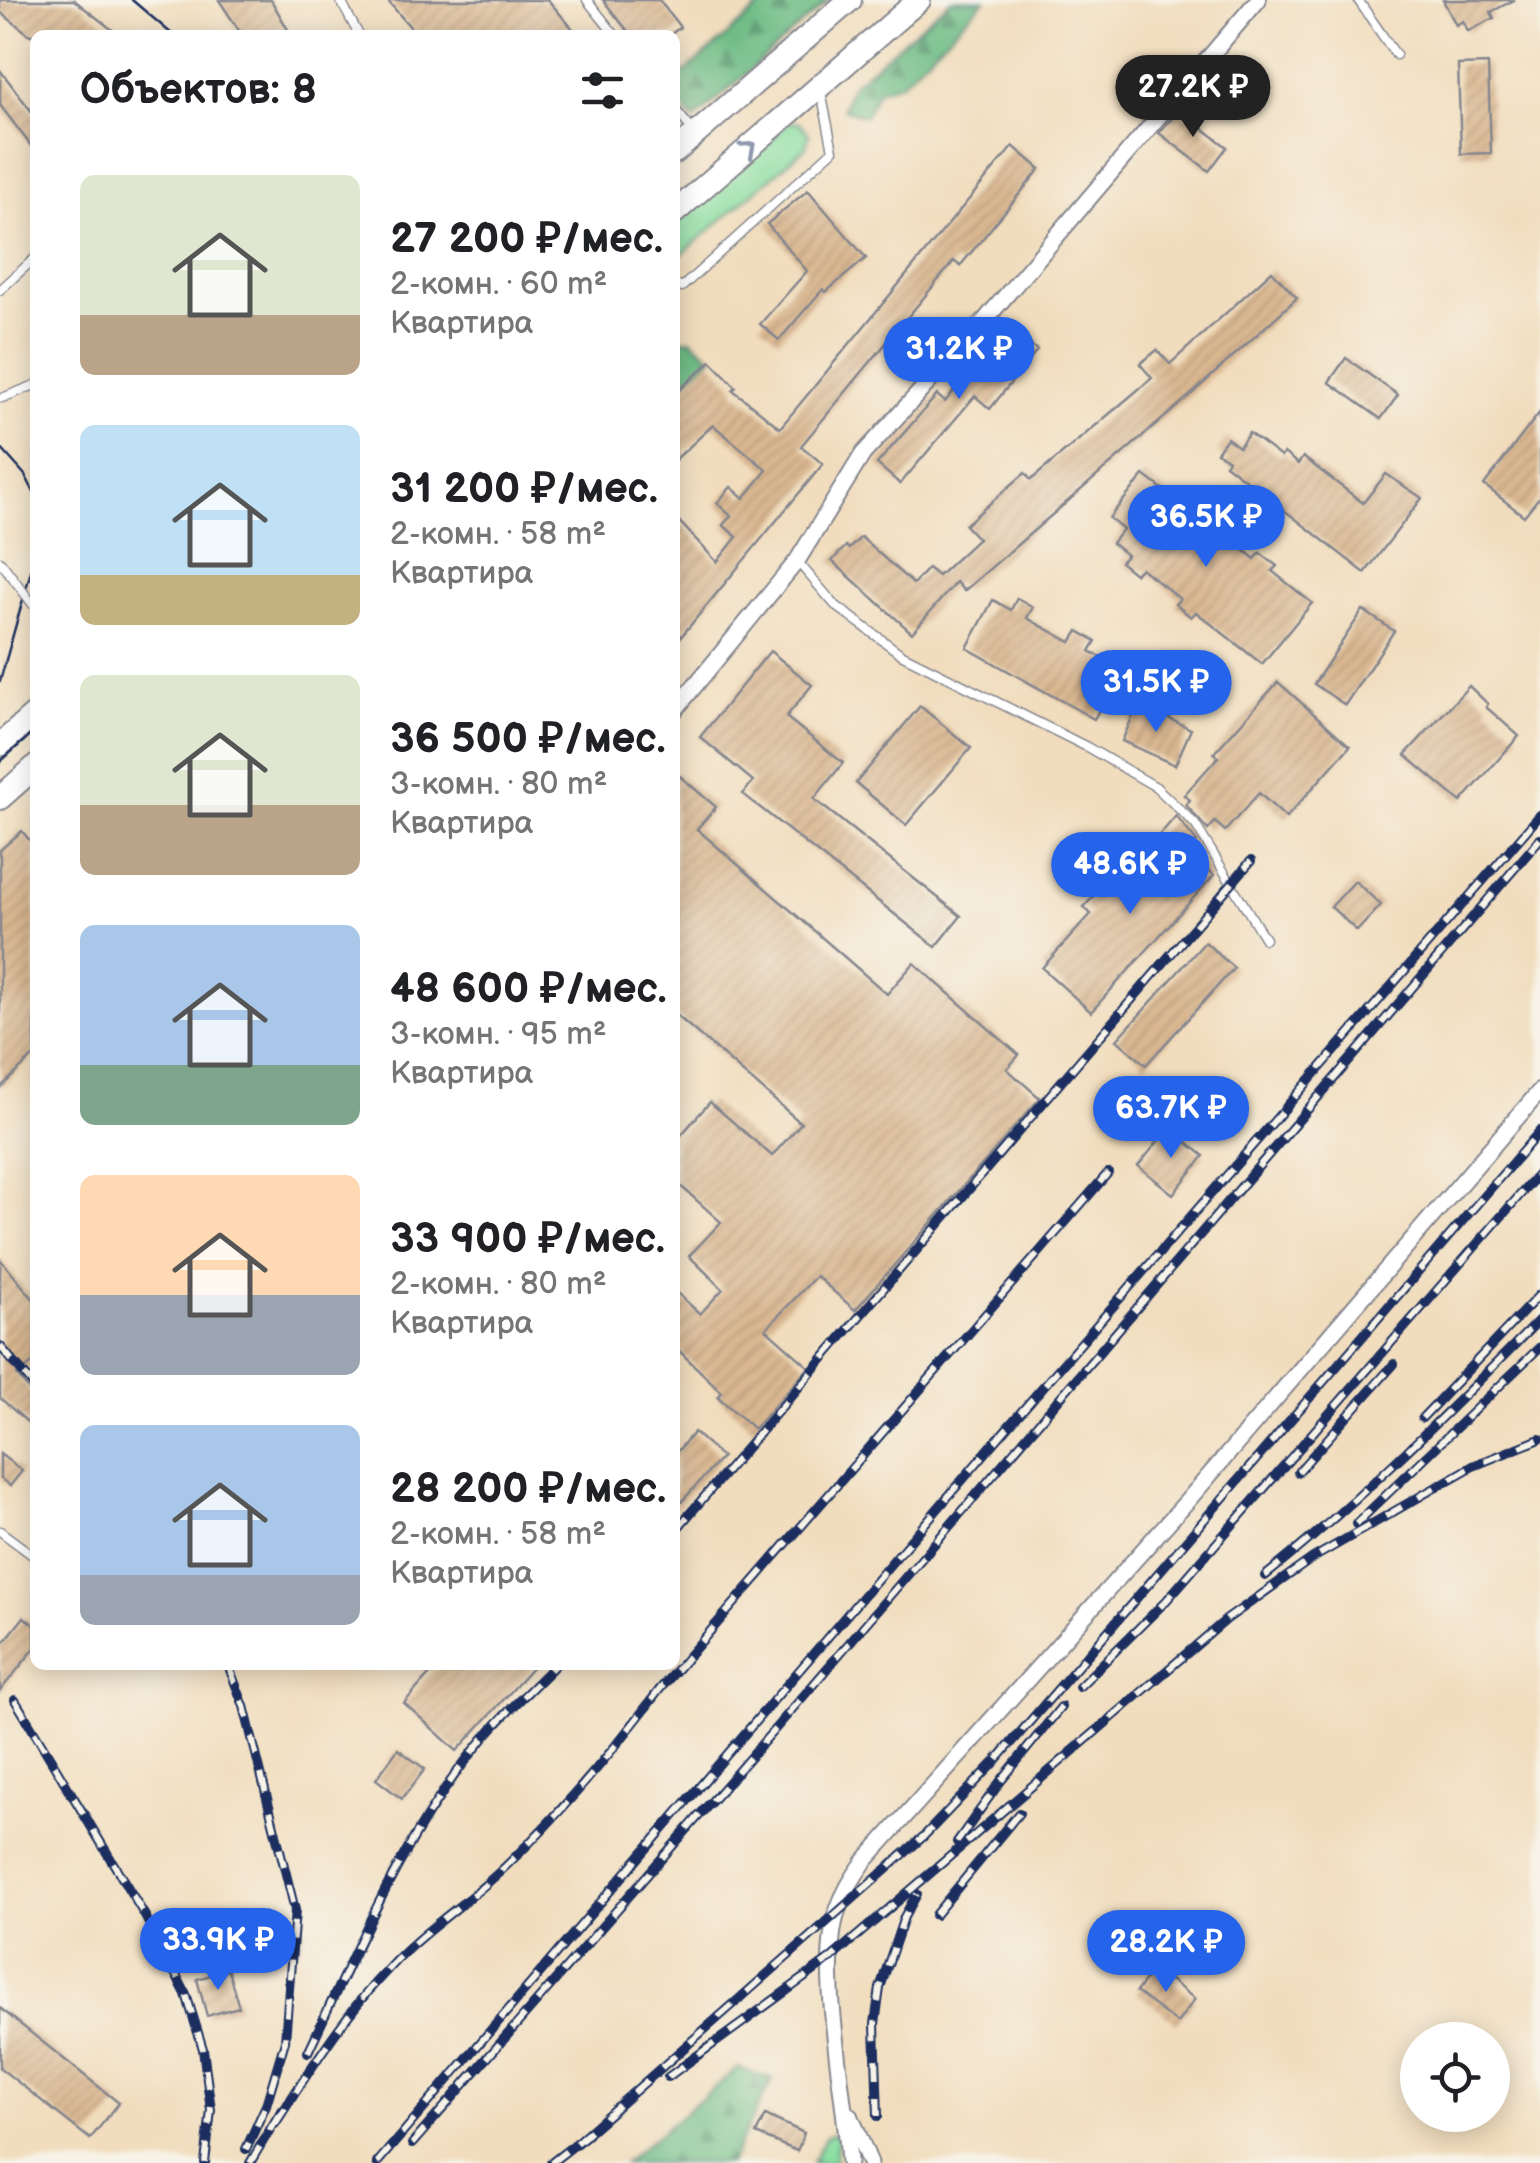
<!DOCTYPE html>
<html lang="ru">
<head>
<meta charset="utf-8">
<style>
	:root { --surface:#fff; --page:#f6f6f6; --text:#202124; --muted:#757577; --accent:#2563eb }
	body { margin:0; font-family:"Balsamiq Sans",sans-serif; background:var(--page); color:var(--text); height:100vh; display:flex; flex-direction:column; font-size:38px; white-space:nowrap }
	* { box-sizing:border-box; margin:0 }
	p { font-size:32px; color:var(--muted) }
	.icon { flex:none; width:55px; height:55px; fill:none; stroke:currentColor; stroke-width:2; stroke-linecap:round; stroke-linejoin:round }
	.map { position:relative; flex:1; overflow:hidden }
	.details { position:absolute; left:30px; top:30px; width:650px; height:1640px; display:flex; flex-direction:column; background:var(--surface); border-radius:15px; box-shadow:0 5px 25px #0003 }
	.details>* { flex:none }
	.controls { position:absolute; left:1400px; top:2022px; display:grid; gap:20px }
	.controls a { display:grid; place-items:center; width:110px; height:110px; border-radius:50%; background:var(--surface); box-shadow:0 5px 25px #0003; font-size:50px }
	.price { position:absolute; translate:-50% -85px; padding:0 22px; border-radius:35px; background:var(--accent); color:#fff; font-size:32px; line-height:65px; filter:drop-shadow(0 2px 5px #0008) }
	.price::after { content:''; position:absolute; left:50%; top:60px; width:30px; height:22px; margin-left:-15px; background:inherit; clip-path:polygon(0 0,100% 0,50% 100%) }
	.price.on { background:#222; color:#fff }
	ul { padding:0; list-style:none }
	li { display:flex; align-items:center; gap:30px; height:250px; padding:0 50px }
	li span { display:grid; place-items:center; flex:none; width:280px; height:200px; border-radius:15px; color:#555 }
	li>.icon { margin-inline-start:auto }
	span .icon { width:120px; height:120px; fill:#fffc; stroke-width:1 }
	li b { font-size:42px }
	h2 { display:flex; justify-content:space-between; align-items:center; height:120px; padding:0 50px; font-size:42px }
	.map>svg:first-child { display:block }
</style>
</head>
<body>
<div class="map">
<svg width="1540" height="2163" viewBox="0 0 1540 2163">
	<defs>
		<pattern id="forest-firs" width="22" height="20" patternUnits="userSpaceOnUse" patternTransform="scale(2.5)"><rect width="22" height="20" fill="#6fbd86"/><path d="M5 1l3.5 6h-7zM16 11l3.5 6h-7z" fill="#5a9a71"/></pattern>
		<pattern id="building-hatch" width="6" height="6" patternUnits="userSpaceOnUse" patternTransform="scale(2.5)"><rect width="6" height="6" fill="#dab891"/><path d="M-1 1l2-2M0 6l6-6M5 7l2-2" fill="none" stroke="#ba9e7f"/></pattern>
	</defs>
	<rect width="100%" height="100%" fill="#f7f3e8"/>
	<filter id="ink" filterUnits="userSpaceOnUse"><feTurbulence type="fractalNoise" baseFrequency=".01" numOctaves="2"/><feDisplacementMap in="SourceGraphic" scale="20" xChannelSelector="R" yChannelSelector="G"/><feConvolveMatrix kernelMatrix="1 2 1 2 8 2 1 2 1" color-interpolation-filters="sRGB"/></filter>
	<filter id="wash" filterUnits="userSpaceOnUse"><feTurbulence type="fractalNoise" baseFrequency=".0048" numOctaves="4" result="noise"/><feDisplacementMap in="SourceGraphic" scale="40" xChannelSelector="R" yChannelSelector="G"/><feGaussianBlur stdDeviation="2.25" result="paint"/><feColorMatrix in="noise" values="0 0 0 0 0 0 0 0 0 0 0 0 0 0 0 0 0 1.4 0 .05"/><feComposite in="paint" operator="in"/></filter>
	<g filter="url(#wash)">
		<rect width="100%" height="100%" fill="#f1ddbd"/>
		<g fill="#8adea0" stroke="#52867f" stroke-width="2.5">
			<path d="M 789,122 L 800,123 L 809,134 L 806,147 L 675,260 L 675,222 Z"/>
			<path d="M 832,2134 L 838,2138 L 835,2163 L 812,2163 L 825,2138 Z"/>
		</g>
		<g fill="url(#forest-firs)" stroke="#457672" stroke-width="2.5">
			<path d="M 768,0 L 829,0 L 694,120 L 675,99 L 675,81 Z"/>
			<path d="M 951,0 L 985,0 L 901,83 L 878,90 L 865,116 L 843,109 L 851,86 Z"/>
			<path d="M 691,339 L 712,357 L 675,390 L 675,340 Z"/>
			<path d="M 738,2068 L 772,2079 L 730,2163 L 624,2163 Z"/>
		</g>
		<g id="blocks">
			<g fill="url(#building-hatch)">
				<path d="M 0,0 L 74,0 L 119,35 L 30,35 L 0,12 Z"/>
				<path d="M 219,0 L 271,0 L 291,35 L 242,35 Z"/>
				<path d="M 387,0 L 548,0 L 578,35 L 417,35 Z"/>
				<path d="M 603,0 L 659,0 L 680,27 L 670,35 L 631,35 Z"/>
				<path d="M 1443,0 L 1514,0 L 1491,12 L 1494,18 L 1468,31 L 1463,21 L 1456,25 Z"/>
				<path d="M 1488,64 L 1491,153 L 1461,154 L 1458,65 Z"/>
				<path d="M 0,70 L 35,116 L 35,151 L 0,105 Z"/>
				<path d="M 1179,110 L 1227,147 L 1209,171 L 1159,133 Z"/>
				<path d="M 1013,146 L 1040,169 L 960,266 L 954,261 L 801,446 L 823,464 L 675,644 L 675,517 L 717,562 L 737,537 L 723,525 L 731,516 L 717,503 L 731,487 L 744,498 L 767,470 L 713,425 L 675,460 L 675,394 L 711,361 L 736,387 L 733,390 L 780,428 Z"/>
				<path d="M 808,190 L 866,258 L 826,292 L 823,289 L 779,340 L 760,324 L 807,271 L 767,224 Z"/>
				<path d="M 1272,271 L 1297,298 L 1194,392 L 964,591 L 956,582 L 912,633 L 832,561 L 846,546 L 849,549 L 861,537 L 913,584 L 928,568 L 938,576 L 978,539 L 965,525 L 1025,473 L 1031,480 L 1152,378 L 1140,364 L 1157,350 L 1170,364 Z"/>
				<path d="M 1007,326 L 1037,350 L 990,409 L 975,396 L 900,484 L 877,464 L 937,395 L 945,402 Z"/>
				<path d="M 1346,358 L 1398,395 L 1381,419 L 1329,382 Z"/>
				<path d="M 1540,412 L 1540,496 L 1524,516 L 1484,485 Z"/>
				<path d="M 1249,433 L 1281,457 L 1284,453 L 1298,464 L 1303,457 L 1363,503 L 1386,474 L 1422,498 L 1365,573 L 1225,464 L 1228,460 L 1217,452 L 1227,438 L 1239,447 Z"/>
				<path d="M 1144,475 L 1186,507 L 1191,500 L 1207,512 L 1202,517 L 1255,559 L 1260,553 L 1277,566 L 1272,571 L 1312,603 L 1262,664 L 1196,612 L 1191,617 L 1175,604 L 1180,599 L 1141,568 L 1135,574 L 1120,562 L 1127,555 L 1112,543 L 1123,529 L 1109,518 Z"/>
				<path d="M 1017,598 L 1033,607 L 1027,618 L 1071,642 L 1078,631 L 1096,641 L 1090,651 L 1122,669 L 1094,719 L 967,648 L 993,600 L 1011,610 Z"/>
				<path d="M 1363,610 L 1394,631 L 1345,705 L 1314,684 Z"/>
				<path d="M 770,651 L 812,685 L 786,717 L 843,763 L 814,799 L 961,916 L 936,947 L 743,794 L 753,781 L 700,737 Z"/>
				<path d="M 1278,682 L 1350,746 L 1286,818 L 1259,793 L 1225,831 L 1215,822 L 1208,830 L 1186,805 L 1190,800 L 1184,795 L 1218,757 L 1214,753 Z"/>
				<path d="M 1469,686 L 1488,704 L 1486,707 L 1519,736 L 1461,802 L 1405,755 Z"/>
				<path d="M 1138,704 L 1191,729 L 1175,765 L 1122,741 Z"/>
				<path d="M 920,706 L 971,748 L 906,825 L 856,783 Z"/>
				<path d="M 675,772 L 716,807 L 697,829 L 887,994 L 914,963 L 1019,1055 L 1007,1069 L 1040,1098 L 855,1310 L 816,1276 L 766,1329 L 809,1367 L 754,1429 L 718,1397 L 722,1392 L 675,1347 L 675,1291 L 700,1314 L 723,1289 L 689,1256 L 721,1222 L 675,1181 L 675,1142 L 710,1102 L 772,1156 L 801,1123 L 675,1014 Z"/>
				<path d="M 1176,816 L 1197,842 L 1188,852 L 1214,875 L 1091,1012 L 1042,968 L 1091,914 L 1084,907 L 1102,887 L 1109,894 Z"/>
				<path d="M 22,831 L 35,847 L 35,1055 L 0,1088 L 0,850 Z"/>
				<path d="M 1355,881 L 1381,905 L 1357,931 L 1331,907 Z"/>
				<path d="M 1205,942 L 1234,968 L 1146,1065 L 1117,1040 Z"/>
				<path d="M 1169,1128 L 1204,1156 L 1173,1194 L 1138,1166 Z"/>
				<path d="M 0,1259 L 35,1301 L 35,1361 L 17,1375 L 35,1397 L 35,1429 L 0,1398 Z"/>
				<path d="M 694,1432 L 722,1457 L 675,1509 L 675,1454 Z"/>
				<path d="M 0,1454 L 22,1471 L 10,1486 L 0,1478 Z"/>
				<path d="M 24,1617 L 35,1626 L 35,1648 L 0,1691 L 0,1647 Z"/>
				<path d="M 438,1665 L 535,1665 L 457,1751 L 404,1703 Z"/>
				<path d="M 398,1749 L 425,1769 L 402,1799 L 376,1779 Z"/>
				<path d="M 1154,1968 L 1195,1999 L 1177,2023 L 1136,1992 Z"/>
				<path d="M 228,1970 L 239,2007 L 207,2016 L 197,1979 Z"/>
				<path d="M 0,2008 L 119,2103 L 90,2139 L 0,2068 Z"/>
				<path d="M 765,2115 L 804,2133 L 797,2151 L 756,2134 Z"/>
			</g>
		</g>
	</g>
	<g filter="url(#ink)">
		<use href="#blocks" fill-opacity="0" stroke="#86868e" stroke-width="2.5"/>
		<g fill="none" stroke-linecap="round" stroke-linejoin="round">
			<g stroke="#86868e" stroke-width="11">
				<g id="service">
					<path d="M 340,0 L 359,35"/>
					<path d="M 587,0 L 615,35"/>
					<path d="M 1358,0 L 1396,55"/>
					<path d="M 675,109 L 693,131"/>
					<path d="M 675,284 L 682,287 L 833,150 L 821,92"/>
					<path d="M 0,290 L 35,258"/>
					<path d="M 2,398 L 35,385"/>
					<path d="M 0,561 L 16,582"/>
					<path d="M 797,561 L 835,605 L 901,654 L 1087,747 L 1156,787 L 1195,824 L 1265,939"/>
					<path d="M 0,1531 L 35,1557"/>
				</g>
			</g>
			<g stroke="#86868e" stroke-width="19">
				<g id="minor">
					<path d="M 675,710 L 797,561 L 863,454 L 980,326 L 1258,0"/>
					<path d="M 850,2115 L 870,2163"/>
					<path d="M 849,2163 C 846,2094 817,1970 838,1909 C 844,1892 853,1877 864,1862 L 1189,1499 L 1540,1091"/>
				</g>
			</g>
			<g stroke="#86868e" stroke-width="26">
				<g id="secondary">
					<path d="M 675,152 L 850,0"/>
					<path d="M 675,212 L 919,0"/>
					<path d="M 0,745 L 35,714"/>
					<path d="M 0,798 L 35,767"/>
				</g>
			</g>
			<use href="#service" stroke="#fff" stroke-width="8"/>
			<use href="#minor" stroke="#fff" stroke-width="15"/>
			<use href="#secondary" stroke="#fff" stroke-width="22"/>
			<g stroke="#1b2f5e" stroke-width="2.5">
				<path d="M 132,0 L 173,35"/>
				<path d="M 0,447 L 25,475 L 35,494"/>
				<path d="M 0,681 L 35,557"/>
				<path d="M 0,762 L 35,731"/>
			</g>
			<g stroke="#1b2f5e" stroke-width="10">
				<g id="rail">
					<path d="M 0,1346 L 35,1387"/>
					<path d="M 1422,1418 L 1540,1294"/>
					<path d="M 1298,1472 L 1394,1364"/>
					<path d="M 1356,1524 L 1540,1347"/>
					<path d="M 675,1531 L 1251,861"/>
					<path d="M 1265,1576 C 1364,1497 1451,1409 1540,1319"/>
					<path d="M 228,1665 L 244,1706 L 295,1910 L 285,2041 L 266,2105 L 246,2149"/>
					<path d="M 1079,1687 L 1166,1601 L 1540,1172"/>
					<path d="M 15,1700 L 145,1916 L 186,1994 L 203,2049 L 211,2110 L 205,2163"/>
					<path d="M 957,1842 L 1000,1782 L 1061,1707"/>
					<path d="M 935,1915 L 1019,1813"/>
					<path d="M 308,2052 C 358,1947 404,1833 480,1743 C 502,1715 530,1691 555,1665"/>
					<path d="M 668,2077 L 830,1959 L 1227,1619 L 1313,1558 L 1473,1466 L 1540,1439"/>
					<path d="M 878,2116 L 875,2024 L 880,1988 L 904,1917 L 917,1894"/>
					<path d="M 275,2124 C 310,2070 343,2016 388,1969 C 424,1929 471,1901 509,1863 C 565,1809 613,1751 660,1689 L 1108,1173"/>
					<path d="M 576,2143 L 924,1836 L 994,1763 L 1540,1131"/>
					<path d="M 412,2144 L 788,1714 L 1540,839"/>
					<path d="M 250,2163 L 281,2111"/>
					<path d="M 377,2163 L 988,1450 L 1540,815"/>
					<path d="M 551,2163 L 587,2135"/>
				</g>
			</g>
			<use href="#rail" stroke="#f7f3e8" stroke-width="6" stroke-dasharray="19" stroke-linecap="butt"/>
			<g stroke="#86868e" stroke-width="11" stroke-linecap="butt">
				<path id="service-bridge" d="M 16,582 L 34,606"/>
			</g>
			<use href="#service-bridge" stroke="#fff" stroke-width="8"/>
		</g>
		<defs><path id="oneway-chevron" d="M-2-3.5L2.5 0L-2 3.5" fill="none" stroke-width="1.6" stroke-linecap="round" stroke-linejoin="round" transform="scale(2.5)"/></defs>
		<use stroke="#8d97ae" href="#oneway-chevron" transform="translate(749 148) rotate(-41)"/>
	</g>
</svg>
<div class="controls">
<a><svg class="icon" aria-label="locate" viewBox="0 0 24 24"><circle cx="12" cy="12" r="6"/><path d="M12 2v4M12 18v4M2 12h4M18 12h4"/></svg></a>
</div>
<b class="price on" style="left:1193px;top:140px">27.2K ₽</b>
<b class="price" style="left:959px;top:402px">31.2K ₽</b>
<b class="price" style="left:1206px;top:570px">36.5K ₽</b>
<b class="price" style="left:1156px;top:735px">31.5K ₽</b>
<b class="price" style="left:1130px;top:917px">48.6K ₽</b>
<b class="price" style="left:1171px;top:1161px">63.7K ₽</b>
<b class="price" style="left:218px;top:1993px">33.9K ₽</b>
<b class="price" style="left:1166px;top:1995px">28.2K ₽</b>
<section class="details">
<h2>Объектов: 8<svg class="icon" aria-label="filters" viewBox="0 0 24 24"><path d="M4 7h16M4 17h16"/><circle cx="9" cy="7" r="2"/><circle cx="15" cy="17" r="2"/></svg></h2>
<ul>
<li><span style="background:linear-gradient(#dfe7d0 70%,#b9a48a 0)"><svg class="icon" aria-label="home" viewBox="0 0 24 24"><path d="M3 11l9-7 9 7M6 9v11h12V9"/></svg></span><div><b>27 200 ₽/мес.</b><p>2-комн. · 60 m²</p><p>Квартира</p></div></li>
<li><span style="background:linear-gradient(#bfe0f5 75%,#c2b280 0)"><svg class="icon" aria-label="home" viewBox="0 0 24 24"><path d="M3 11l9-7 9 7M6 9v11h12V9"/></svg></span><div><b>31 200 ₽/мес.</b><p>2-комн. · 58 m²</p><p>Квартира</p></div></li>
<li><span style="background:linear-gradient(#dfe7d0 65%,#b9a48a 0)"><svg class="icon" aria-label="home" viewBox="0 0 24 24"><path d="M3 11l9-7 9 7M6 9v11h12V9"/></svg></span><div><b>36 500 ₽/мес.</b><p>3-комн. · 80 m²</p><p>Квартира</p></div></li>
<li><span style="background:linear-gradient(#a9c7e8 70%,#7fa58c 0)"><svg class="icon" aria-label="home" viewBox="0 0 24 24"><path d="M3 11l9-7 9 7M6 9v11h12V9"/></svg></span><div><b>48 600 ₽/мес.</b><p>3-комн. · 95 m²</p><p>Квартира</p></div></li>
<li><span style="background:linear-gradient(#ffd9b3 60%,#9aa5b1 0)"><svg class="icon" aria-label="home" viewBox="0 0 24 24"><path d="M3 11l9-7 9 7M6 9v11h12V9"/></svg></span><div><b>33 900 ₽/мес.</b><p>2-комн. · 80 m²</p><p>Квартира</p></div></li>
<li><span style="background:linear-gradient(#a9c7e8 75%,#9aa5b1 0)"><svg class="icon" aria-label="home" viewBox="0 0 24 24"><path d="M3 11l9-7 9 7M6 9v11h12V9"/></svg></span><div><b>28 200 ₽/мес.</b><p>2-комн. · 58 m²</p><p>Квартира</p></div></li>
</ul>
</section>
</div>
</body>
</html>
